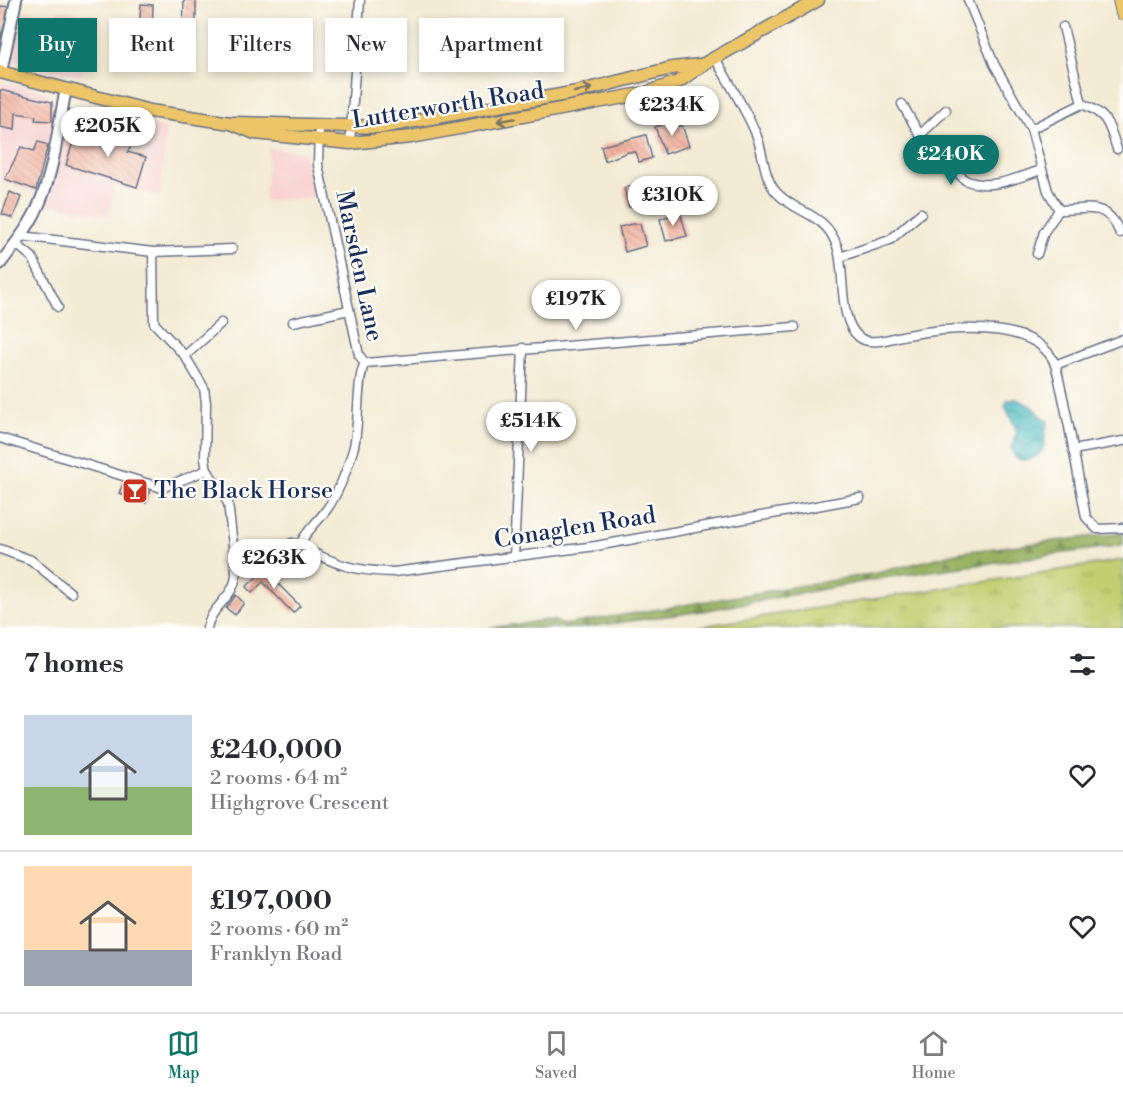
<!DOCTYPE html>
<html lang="en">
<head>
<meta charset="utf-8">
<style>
	:root { --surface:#fff; --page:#f2f2f3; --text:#2b2b33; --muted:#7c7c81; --line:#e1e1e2; --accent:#0f766e }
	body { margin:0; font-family:"Libre Bodoni",serif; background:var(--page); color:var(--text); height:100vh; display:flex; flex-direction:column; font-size:22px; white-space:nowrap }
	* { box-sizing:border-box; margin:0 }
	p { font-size:20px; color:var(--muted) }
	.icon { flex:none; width:33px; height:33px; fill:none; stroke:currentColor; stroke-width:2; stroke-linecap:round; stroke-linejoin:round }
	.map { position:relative; height:628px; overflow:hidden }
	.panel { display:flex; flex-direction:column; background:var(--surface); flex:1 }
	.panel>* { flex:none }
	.hud { position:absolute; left:18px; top:18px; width:600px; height:54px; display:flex; gap:12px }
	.price { position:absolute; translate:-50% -51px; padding:0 14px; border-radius:21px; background:#fff; color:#222; font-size:20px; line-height:39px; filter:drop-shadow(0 2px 3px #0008) }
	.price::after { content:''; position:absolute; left:50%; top:36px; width:18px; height:14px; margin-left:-9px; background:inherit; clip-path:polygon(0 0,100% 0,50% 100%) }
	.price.current { background:var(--accent); color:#fff }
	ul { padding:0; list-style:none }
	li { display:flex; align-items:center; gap:18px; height:150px; padding:0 24px }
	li+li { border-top:2px solid var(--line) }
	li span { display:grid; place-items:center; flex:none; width:168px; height:120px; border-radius:0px; color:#555 }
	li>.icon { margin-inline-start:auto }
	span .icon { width:72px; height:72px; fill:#fffc; stroke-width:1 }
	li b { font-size:26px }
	h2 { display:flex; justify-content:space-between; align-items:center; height:72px; padding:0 24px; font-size:26px }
	.pill { padding:0 21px; border-radius:0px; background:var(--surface); box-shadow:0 3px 9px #0003; font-size:21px; line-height:54px }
	.pill.current { background:var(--accent); color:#fff }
	.tab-bar { display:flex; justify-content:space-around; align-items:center; height:84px; border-top:2px solid var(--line); background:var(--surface); font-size:16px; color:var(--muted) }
	.tab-bar a { display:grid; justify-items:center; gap:3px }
	.tab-bar .current { color:var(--accent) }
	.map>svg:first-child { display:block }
</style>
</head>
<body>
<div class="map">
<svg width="1123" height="628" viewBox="0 0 1123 628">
	<defs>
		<pattern id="forest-firs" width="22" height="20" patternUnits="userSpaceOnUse" patternTransform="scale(1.5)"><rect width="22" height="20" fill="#99b263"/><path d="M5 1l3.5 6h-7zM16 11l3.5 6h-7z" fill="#7c9155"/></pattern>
		<pattern id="park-tufts" width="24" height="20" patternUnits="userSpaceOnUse" patternTransform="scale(1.5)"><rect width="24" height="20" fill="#c2cf71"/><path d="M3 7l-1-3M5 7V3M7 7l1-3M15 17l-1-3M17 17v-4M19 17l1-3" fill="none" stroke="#a6b264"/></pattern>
		<pattern id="water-waves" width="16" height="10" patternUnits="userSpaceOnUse" patternTransform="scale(1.5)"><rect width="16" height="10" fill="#4cbac1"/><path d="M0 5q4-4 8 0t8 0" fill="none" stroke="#3e98a0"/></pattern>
		<pattern id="building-back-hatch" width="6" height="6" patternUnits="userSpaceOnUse" patternTransform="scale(1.5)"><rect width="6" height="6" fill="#f4b19d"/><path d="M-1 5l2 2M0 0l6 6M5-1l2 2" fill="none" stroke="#c59083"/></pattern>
	</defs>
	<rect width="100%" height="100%" fill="#fdfcf7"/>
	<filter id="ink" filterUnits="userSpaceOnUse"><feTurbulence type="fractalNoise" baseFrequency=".0167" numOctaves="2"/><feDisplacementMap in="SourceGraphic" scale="12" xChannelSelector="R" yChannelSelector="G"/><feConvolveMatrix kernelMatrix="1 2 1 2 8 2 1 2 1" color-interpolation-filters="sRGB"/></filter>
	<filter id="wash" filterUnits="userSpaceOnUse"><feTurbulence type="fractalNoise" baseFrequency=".008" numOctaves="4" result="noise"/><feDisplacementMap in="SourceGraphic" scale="24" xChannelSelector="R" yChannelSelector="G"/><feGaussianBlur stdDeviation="1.35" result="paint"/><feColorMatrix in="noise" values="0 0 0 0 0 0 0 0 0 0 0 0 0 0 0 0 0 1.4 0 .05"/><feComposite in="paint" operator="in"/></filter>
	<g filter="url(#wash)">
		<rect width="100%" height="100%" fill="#f3ead3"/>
		<g fill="#f7d0cf">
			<path d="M 24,10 L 56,16 L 58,10 L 100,16 L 81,77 L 16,62 L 12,57 Z"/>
			<path d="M 0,82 L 43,91 L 51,99 L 53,108 L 51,134 L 35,193 L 0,179 Z"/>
			<path d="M 79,109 L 166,129 L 160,196 L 114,186 L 109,215 L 47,204 L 71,114 Z"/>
			<path d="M 269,148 L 304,152 L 314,197 L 264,201 Z"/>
		</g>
		<path fill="url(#forest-firs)" stroke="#5a7060" stroke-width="1.5" d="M 1123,533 L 1123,545 L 895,576 L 702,611 L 580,628 L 491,628 L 547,620 L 554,620 L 563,625 L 877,573 L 961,552 Z"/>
		<path fill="url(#park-tufts)" stroke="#6e7f68" stroke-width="1.5" d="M 1123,560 L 1123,628 L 690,628 Z"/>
		<path fill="url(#water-waves)" stroke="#347490" stroke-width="1.5" d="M 1016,399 L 1031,406 L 1048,422 C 1042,438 1050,457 1025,460 C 1017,461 1014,457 1011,449 L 1017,431 L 1005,406 L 1008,400 Z"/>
		<g id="blocks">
			<g fill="url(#building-back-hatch)">
				<path d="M 184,0 L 196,0 L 196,36 L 183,35 Z"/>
				<path d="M 141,4 L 153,5 L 152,31 L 139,30 Z"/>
				<path d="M 0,6 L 10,7 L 0,39 Z"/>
				<path d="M 0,90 L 52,102 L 52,121 L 35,120 L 36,116 L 16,113 L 15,130 L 0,127 Z"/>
				<path d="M 676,120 L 678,126 L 682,125 L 689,146 L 665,154 L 655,127 Z"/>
				<path d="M 126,129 L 141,134 L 127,152 L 146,157 L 137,187 L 66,165 L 75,135 L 113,146 Z"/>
				<path d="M 646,135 L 652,158 L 639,162 L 636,152 L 628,152 L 605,161 L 601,146 Z"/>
				<path d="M 38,142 L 48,145 L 36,190 L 5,179 L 21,147 L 34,151 Z"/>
				<path d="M 648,182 L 654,204 L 629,207 L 624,188 Z"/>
				<path d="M 10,192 L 21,197 L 13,218 L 2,214 Z"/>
				<path d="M 680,212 L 687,236 L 666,241 L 660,219 Z"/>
				<path d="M 632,224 L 640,224 L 646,246 L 625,252 L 619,227 Z"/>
				<path d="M 125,479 L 151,489 L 146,503 L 119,493 Z"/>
				<path d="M 264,570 L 300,606 L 293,613 L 263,582 L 252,593 L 246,587 Z"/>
				<path d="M 236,595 L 244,603 L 235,615 L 226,608 Z"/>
			</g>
		</g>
	</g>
	<g filter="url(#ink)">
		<use href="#blocks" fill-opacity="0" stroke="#677087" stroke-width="1.5"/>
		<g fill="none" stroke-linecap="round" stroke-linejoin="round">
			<g stroke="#677087" stroke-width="11">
				<g id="minor">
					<path d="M 968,0 L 994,64 L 1031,129 L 1048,191 L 1059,210 L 1044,232 L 1037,254"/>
					<path d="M 715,58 C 729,83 745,108 756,134 C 764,153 763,178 777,193 C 798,215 825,212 837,246 C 846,271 837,319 859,337 C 871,347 893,337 907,335 C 946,328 1028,319 1052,358 C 1058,368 1059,382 1062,393 C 1071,434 1078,476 1086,517 L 1097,529 L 1123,528"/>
					<path d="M 902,104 L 920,135 L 965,180 C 990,191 1017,178 1041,170"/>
					<path d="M 1082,104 C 1108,114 1109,125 1117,149"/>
					<path d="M 1031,129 L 1082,104 L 1063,27"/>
					<path d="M 920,135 L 946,110"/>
					<path d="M 350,143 L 360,0"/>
					<path d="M 1059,210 C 1088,210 1106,200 1120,233"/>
					<path d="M 21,236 L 153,252 L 232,249"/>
					<path d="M 16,244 L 32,257 L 58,307"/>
					<path d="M 153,252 L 154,323 L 185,356 L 204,388 L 206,403 L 205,459 L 207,470 L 228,503 L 236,571"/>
					<path d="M 840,257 L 890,240 L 921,213"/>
					<path d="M 293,322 L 349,310"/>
					<path d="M 185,356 L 221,323"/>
					<path d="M 365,363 L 795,327"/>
					<path d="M 1055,365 L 1123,339"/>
					<path d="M 0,438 L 162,488 L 207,470"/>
					<path d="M 1073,450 L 1123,441"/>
					<path d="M 299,546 C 305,532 318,522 327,509 C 339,492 347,470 353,450 C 360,428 356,377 365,363 L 359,355 L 318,165 L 319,126"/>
					<path d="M 0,549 L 31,560 L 71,593"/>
					<path d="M 514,557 L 523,348"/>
					<path d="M 207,628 C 211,605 237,597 236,571 L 292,543 C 333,562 346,571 394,572 L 596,546 L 860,498"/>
				</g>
			</g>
			<g stroke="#677087" stroke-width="14">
				<g id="tertiary">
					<path d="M 1,72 L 16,0"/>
					<path d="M 0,264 C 15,244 31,225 40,202 C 55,167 58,126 66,89"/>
				</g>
			</g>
			<g stroke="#677087" stroke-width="15">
				<g id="primary">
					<path d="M 0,72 L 150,111 L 231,123 L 255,133 L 350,143 L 411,137 L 646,93 L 678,82 L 702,65 L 818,0"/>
					<path d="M 235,123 L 381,127 L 577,92 L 672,68 L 700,65"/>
				</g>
			</g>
			<g stroke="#677087" stroke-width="16">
				<path id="trunk" d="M 1120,0 L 1123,13"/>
			</g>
			<use href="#minor" stroke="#fff" stroke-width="8"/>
			<use href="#tertiary" stroke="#fff" stroke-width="10"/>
			<use href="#primary" stroke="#edc569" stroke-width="12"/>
			<use href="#trunk" stroke="#edc569" stroke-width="14"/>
		</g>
		<defs><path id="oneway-shaft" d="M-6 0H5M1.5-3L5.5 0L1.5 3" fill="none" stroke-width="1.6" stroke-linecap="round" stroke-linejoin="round" transform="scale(1.5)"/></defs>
		<g stroke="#797263">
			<use href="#oneway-shaft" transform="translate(583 90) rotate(-13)"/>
			<use href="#oneway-shaft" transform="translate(506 120) rotate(170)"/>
		</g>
	</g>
	<defs>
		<g id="bar-square" transform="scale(1.35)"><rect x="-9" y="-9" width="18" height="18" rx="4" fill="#c8321e" stroke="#fdfcf7"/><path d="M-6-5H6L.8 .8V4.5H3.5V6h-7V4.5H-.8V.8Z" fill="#fff"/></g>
	</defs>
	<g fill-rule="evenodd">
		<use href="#bar-square" x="135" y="491"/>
	</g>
	<g text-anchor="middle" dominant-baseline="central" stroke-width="4.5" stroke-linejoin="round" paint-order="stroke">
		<g font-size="24" fill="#1b2f5e" stroke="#fdfcf7">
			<text transform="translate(448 106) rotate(-9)">Lutterworth Road</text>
			<text transform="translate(359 266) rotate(78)">Marsden Lane</text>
			<text transform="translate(575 528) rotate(-9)">Conaglen Road</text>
		</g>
		<g font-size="24" fill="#1b2f5e" stroke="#fdfcf7" text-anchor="start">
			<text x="154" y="491">The Black Horse</text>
		</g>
	</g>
</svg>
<b class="price" style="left:672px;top:137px">£234K</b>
<b class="price" style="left:108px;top:158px">£205K</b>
<b class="price current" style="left:951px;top:186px">£240K</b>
<b class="price" style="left:673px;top:227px">£310K</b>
<b class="price" style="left:576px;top:331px">£197K</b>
<b class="price" style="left:531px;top:453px">£514K</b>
<b class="price" style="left:274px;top:590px">£263K</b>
<div class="hud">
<a class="pill current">Buy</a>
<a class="pill">Rent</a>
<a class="pill">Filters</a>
<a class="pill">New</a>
<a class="pill">Apartment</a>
</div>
</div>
<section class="panel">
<h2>7 homes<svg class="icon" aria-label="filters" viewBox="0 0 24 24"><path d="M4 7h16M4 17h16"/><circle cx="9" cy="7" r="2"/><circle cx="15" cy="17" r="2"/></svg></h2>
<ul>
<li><span style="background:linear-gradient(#c9d6e8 60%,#8fb573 0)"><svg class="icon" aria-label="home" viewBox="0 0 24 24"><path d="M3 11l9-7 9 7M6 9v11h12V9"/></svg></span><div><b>£240,000</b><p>2 rooms · 64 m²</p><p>Highgrove Crescent</p></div><svg class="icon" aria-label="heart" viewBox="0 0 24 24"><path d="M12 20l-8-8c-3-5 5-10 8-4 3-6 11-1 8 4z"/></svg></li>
<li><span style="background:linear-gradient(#ffd9b3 70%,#9aa5b1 0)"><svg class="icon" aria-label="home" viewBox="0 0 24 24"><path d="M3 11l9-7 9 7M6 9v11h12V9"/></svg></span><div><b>£197,000</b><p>2 rooms · 60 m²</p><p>Franklyn Road</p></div><svg class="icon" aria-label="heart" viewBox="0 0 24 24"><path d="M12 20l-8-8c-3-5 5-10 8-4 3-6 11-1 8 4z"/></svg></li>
</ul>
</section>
<nav class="tab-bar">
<a class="current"><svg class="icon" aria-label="map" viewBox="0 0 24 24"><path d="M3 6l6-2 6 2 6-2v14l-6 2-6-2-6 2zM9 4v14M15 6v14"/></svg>Map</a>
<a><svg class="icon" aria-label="saved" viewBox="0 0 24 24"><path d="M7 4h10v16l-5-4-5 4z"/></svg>Saved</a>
<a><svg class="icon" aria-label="home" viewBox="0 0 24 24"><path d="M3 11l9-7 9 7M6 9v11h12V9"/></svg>Home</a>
</nav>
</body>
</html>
